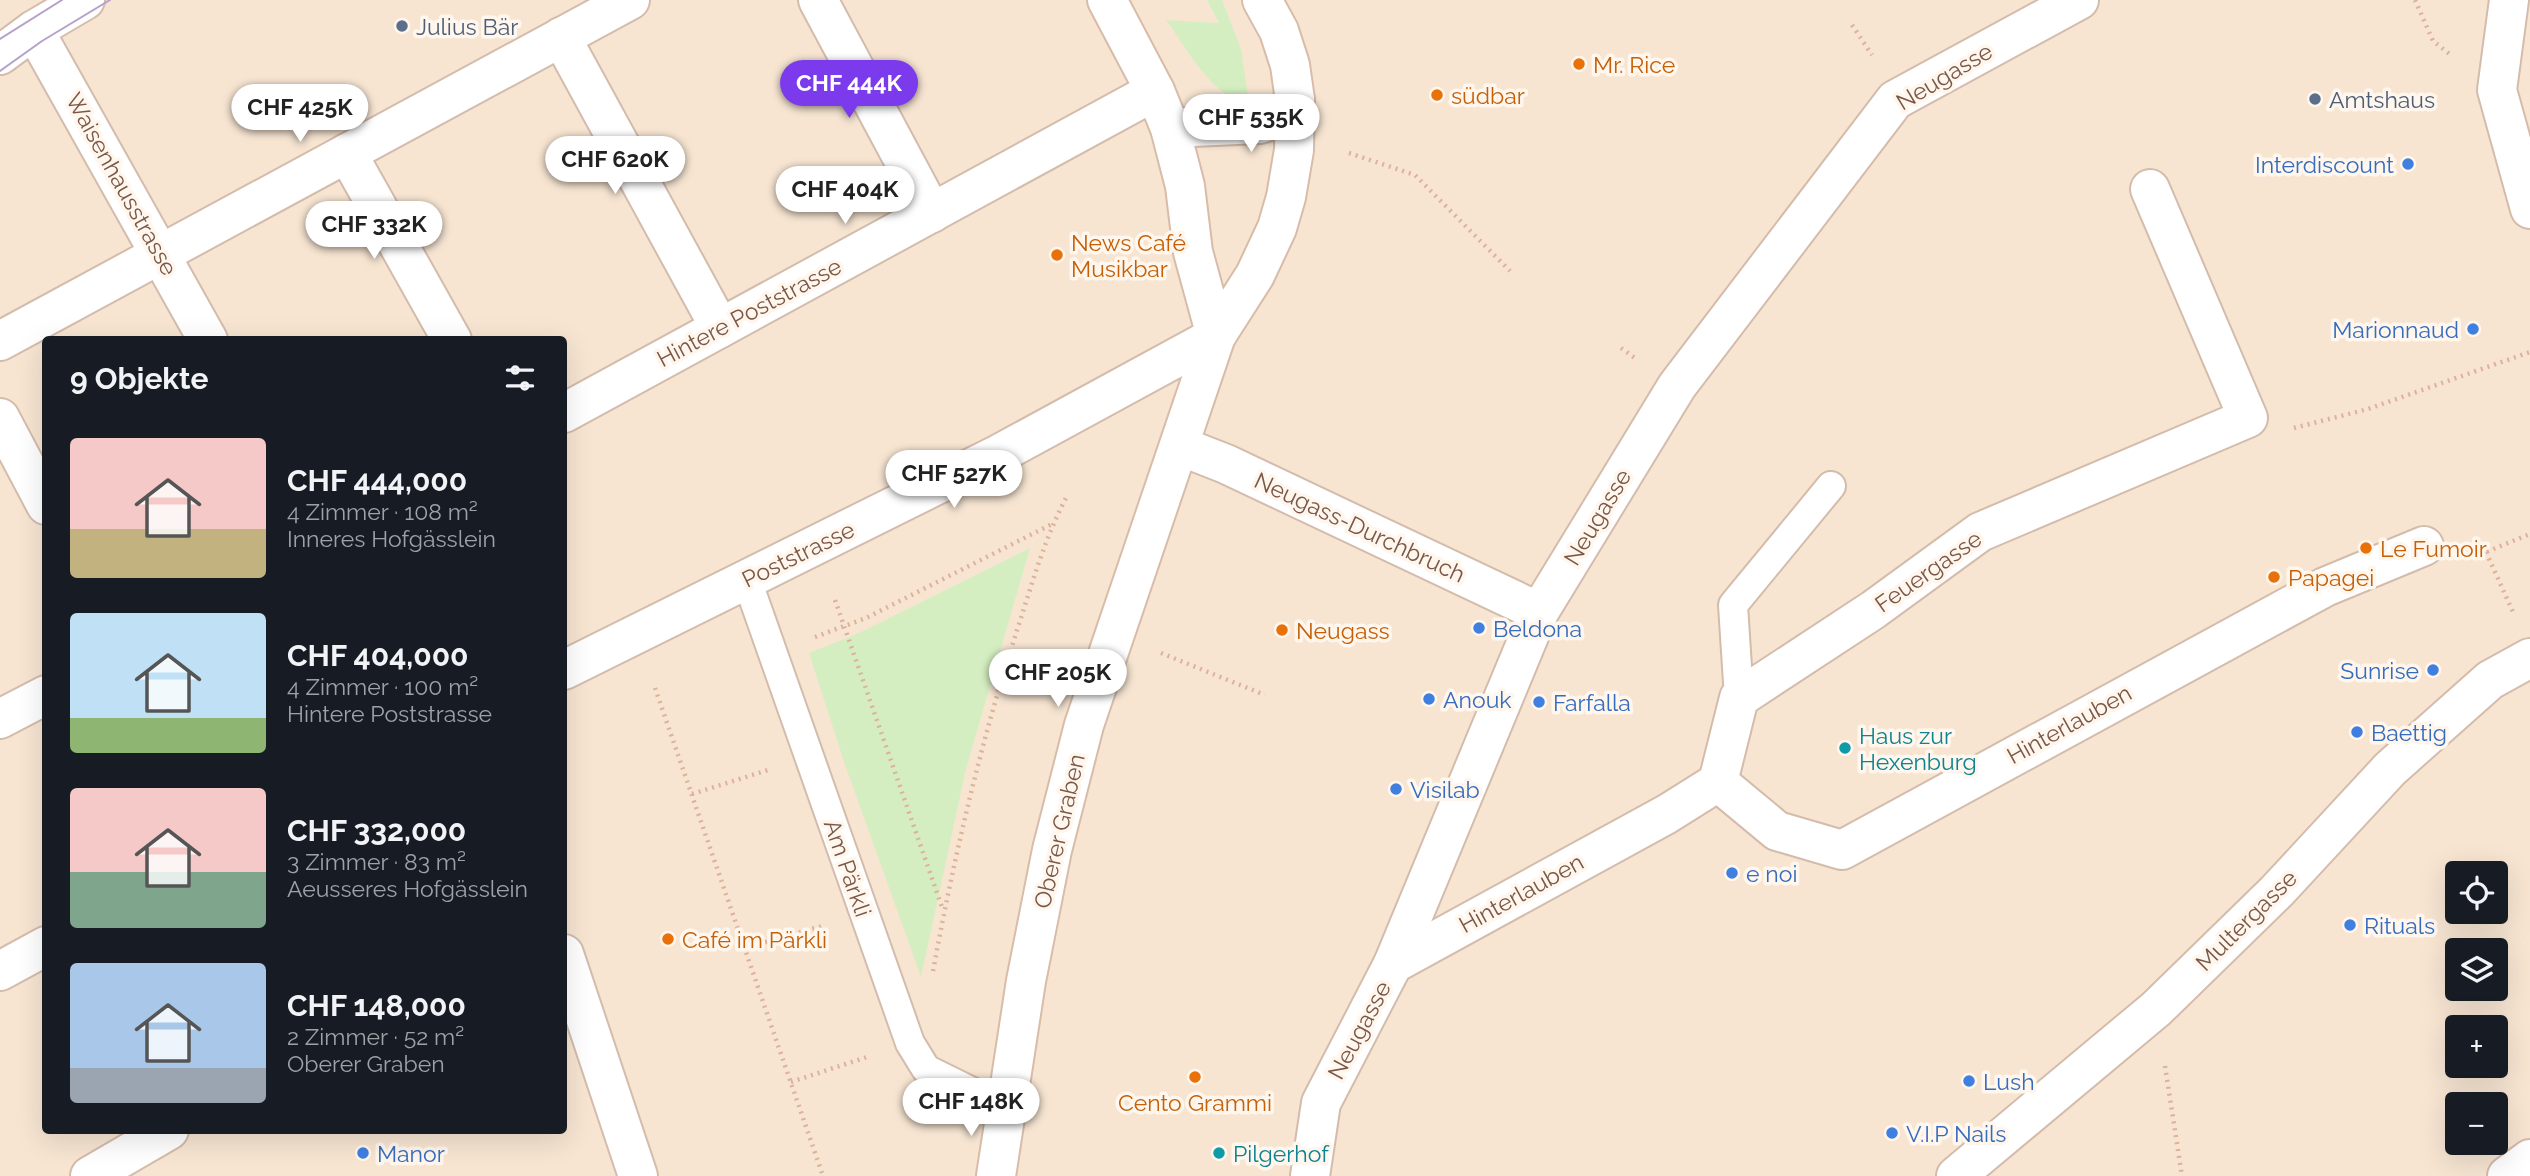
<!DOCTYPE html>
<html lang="de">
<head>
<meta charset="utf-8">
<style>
	:root { --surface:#171b24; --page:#242831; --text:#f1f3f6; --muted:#9ea1a6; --accent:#7c3aed }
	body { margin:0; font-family:Raleway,sans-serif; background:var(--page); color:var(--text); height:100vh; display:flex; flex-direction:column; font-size:26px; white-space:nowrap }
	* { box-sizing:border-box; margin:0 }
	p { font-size:23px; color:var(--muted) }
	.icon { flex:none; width:38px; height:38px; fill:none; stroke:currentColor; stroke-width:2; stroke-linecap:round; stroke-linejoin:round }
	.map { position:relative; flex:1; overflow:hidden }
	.panel { position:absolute; left:42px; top:336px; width:525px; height:798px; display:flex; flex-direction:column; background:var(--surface); border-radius:7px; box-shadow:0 7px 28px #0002 }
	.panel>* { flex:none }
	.buttons { position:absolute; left:2445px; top:861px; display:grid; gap:14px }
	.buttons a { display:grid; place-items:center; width:63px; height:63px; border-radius:7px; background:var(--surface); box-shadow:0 7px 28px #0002; font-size:35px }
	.price { position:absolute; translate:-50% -60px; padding:0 16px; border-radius:24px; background:#fff; color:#222; font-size:23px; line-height:46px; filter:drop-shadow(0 2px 4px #0008) }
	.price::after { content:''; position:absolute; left:50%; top:42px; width:21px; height:16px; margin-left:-10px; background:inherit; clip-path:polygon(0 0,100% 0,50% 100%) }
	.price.current { background:var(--accent); color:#fff }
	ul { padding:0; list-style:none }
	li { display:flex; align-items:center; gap:21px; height:175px; padding:0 28px }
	li span { display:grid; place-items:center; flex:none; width:196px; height:140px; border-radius:7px; color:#555 }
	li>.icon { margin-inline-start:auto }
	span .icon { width:84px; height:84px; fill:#fffc; stroke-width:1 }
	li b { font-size:30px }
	h2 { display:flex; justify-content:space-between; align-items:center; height:84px; padding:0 28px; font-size:30px }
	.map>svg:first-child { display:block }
</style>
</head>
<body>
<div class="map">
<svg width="2530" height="1176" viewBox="0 0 2530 1176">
	<rect width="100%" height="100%" fill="#fff4e5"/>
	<path fill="#f7e5d2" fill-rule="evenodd" d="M 0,0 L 2530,0 L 2530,1176 L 0,1176 ZM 46,340 L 564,340 L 564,1130 L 46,1130 ZM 2457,873 L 2496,873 L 2496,912 L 2457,912 ZM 2457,950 L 2496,950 L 2496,989 L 2457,989 ZM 2457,1027 L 2496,1027 L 2496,1066 L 2457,1066 ZM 2457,1104 L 2496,1104 L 2496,1143 L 2457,1143 Z"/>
	<g fill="#d5eec1">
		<path d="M 1207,0 L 1222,0 L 1241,49 L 1248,96 L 1240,102 C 1206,87 1187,49 1166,20 L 1219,23 Z"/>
		<path d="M 1030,548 L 966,769 L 921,977 L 844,762 L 809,653 L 859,633 Z"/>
	</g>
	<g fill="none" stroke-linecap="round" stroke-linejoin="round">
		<g stroke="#d4bcac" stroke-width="32">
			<g id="service">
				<path d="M 747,580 L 910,1043 L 926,1069 L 1005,1108"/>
				<path d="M 1739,698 L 1733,605 L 1831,486"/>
			</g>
		</g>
		<g stroke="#d4bcac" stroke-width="42">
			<g id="pedestrian">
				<path d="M 2509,0 L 2497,90 L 2530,209"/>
				<path d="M 1180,446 L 1226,464 L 1539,612"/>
				<path d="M 1718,782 L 1739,698 L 1873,610 L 1980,532 L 2248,418 L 2150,189"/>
				<path d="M 1718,782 L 1777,831 L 1842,850 L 2325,587 L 2424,546"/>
				<path d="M 1393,964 L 1667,814 L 1718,782"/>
				<path d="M 1310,1176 L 1321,1103 L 1393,964 L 1539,612 L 1677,386 L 1895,100 L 2079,0"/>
				<path d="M 1956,1176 L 2156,1009 L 2277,891 L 2390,769 L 2490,680 L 2530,658"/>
			</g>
		</g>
		<g stroke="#d4bcac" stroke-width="42">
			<g id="minor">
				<path d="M 818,0 L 932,213"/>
				<path d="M 34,30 L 208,340"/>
				<path d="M 561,37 L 720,328"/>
				<path d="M 0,55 L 34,30 L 85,0"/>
				<path d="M 347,153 L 452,340"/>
				<path d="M 0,341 L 630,0"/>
				<path d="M 564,413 L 1155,91"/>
				<path d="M 0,418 L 46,505"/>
				<path d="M 564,670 L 999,454 L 1216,336"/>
				<path d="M 0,719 L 46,695"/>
				<path d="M 564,954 L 638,1176"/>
				<path d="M 0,971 L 46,946"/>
				<path d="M 90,1176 L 169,1130"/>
				<path d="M 2507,1176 L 2530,1159"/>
			</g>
		</g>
		<g stroke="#d8bca9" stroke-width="42">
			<g id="secondary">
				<path d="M 1107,0 L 1155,91 L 1170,128 L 1185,186 L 1193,252 L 1216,336"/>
				<path d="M 1170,128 L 1260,124 L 1282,117 L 1295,100"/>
				<path d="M 996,1176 L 1026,981 L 1052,850 L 1084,725 L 1216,336 L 1255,275 L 1277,228 L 1286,197 L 1294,150 L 1295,100 L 1290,65 L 1279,31 L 1262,0"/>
			</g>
		</g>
		<g stroke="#ddb29c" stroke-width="4.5" stroke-dasharray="2 5" stroke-linecap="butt">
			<path d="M 2415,0 L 2433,41 L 2452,56"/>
			<path d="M 1852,25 L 1872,55"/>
			<path d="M 1349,153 L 1415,175 L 1510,271"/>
			<path d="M 1621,348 L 1635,358"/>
			<path d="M 2294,428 L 2368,409 L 2530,352"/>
			<path d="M 2473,551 L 2486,552 L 2530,534"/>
			<path d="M 2486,552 L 2513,612"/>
			<path d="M 835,600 L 943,910"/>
			<path d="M 815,637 L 866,618 L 1052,524"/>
			<path d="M 1161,653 L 1265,695"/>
			<path d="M 655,688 L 823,1176"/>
			<path d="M 692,794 L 768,770"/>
			<path d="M 745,948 L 822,926"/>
			<path d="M 933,971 C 955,852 983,733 1021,618 C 1034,577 1046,536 1066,498"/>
			<path d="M 2165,1066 L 2182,1176"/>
			<path d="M 791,1082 L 870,1056"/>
		</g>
		<use href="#service" stroke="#fff" stroke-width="28"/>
		<use href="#pedestrian" stroke="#fff" stroke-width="38"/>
		<use href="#minor" stroke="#fff" stroke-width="38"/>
		<use href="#secondary" stroke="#fff" stroke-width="38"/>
		<g stroke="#b6a1ca" stroke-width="2">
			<path d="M 0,39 L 62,0"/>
			<path d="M 0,71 L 42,41 L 110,0"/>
		</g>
	</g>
	<g fill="#5c6f8a" stroke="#fff7ee" stroke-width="2.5">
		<circle cx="402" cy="26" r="7"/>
		<circle cx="2315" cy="99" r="7"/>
	</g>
	<g fill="#e8710a" stroke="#fff7ee" stroke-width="2.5">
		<circle cx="1579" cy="64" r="7"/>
		<circle cx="1437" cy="95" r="7"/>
		<circle cx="1057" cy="255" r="7"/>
		<circle cx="2366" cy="548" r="7"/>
		<circle cx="2274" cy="577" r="7"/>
		<circle cx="1282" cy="630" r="7"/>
		<circle cx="668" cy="939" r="7"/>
		<circle cx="1195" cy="1077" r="7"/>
	</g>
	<g fill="#3f7fe0" stroke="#fff7ee" stroke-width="2.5">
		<circle cx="2408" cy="164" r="7"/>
		<circle cx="2473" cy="329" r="7"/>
		<circle cx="1479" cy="628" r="7"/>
		<circle cx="2433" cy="670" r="7"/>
		<circle cx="1429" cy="699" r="7"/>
		<circle cx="1539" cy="702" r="7"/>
		<circle cx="2357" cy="732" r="7"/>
		<circle cx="1396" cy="789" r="7"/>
		<circle cx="1732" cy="873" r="7"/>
		<circle cx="2350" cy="925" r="7"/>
		<circle cx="1969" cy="1081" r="7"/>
		<circle cx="1892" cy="1133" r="7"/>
		<circle cx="363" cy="1153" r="7"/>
	</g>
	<g fill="#0f9aa8" stroke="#fff7ee" stroke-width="2.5">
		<circle cx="1845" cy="748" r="7"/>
		<circle cx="1219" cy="1153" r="7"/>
	</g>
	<g text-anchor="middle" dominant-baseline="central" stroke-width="7" stroke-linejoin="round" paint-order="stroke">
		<g font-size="23" fill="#4e5e75" stroke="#fff7ee" text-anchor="start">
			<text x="416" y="26">Julius Bär</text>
			<text x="2329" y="99">Amtshaus</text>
		</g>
		<g font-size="23" fill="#c56008" stroke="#fff7ee" text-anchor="start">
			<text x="1593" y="64">Mr. Rice</text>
			<text x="1451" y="95">südbar</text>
			<text x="1071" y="242">News Café<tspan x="1071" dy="26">Musikbar</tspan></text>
			<text x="2380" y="548">Le Fumoir</text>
			<text x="2288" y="577">Papagei</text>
			<text x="1296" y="630">Neugass</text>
			<text x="682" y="939">Café im Pärkli</text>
			<text x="1195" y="1102" text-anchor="middle">Cento Grammi</text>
		</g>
		<g font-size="23" fill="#7b5747" stroke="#fff7ee">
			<text transform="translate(1944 76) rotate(-31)">Neugasse</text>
			<text transform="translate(122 184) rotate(61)">Waisenhausstrasse</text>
			<text transform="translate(749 312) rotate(-28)">Hintere Poststrasse</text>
			<text transform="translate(1597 517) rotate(-59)">Neugasse</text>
			<text transform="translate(1360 527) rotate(25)">Neugass-Durchbruch</text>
			<text transform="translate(798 554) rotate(-26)">Poststrasse</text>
			<text transform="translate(1928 571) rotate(-35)">Feuergasse</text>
			<text transform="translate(2069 724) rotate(-29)">Hinterlauben</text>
			<text transform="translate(1059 831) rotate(-77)">Oberer Graben</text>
			<text transform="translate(848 868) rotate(71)">Am Pärkli</text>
			<text transform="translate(1521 893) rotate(-29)">Hinterlauben</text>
			<text transform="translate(2246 920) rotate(-45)">Multergasse</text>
			<text transform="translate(1359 1030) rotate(-62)">Neugasse</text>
		</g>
		<g font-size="23" fill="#366cbe" stroke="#fff7ee" text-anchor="start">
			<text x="2394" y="164" text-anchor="end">Interdiscount</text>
			<text x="2459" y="329" text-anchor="end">Marionnaud</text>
			<text x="1493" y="628">Beldona</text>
			<text x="2419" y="670" text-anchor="end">Sunrise</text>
			<text x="1443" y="699">Anouk</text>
			<text x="1553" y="702">Farfalla</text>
			<text x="2371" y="732">Baettig</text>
			<text x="1410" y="789">Visilab</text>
			<text x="1746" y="873">e noi</text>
			<text x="2364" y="925">Rituals</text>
			<text x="1983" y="1081">Lush</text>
			<text x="1906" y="1133">V.I.P Nails</text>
			<text x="377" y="1153">Manor</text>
		</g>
		<g font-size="23" fill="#0d838f" stroke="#fff7ee" text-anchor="start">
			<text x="1859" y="735">Haus zur<tspan x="1859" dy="26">Hexenburg</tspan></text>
			<text x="1233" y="1153">Pilgerhof</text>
		</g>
	</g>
</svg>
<div class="buttons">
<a><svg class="icon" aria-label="locate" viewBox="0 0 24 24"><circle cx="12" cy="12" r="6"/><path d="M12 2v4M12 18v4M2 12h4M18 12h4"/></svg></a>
<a><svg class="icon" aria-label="layers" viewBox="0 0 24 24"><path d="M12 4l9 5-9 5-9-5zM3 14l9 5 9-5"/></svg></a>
<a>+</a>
<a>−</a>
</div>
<b class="price current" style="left:849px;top:120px">CHF 444K</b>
<b class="price" style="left:300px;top:144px">CHF 425K</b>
<b class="price" style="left:1251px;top:154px">CHF 535K</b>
<b class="price" style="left:615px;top:196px">CHF 620K</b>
<b class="price" style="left:845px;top:226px">CHF 404K</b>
<b class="price" style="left:374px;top:261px">CHF 332K</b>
<b class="price" style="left:954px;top:510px">CHF 527K</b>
<b class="price" style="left:1058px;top:709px">CHF 205K</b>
<b class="price" style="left:971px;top:1138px">CHF 148K</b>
<section class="panel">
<h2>9 Objekte<svg class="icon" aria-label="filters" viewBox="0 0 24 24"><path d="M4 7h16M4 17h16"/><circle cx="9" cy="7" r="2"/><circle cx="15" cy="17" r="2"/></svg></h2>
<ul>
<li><span style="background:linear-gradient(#f6c9c9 65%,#c2b280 0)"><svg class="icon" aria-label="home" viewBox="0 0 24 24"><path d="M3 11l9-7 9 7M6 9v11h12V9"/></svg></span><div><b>CHF 444,000</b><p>4 Zimmer · 108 m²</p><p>Inneres Hofgässlein</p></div></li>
<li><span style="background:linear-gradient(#bfe0f5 75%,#8fb573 0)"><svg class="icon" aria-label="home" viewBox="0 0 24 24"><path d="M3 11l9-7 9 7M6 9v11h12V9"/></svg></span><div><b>CHF 404,000</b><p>4 Zimmer · 100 m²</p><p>Hintere Poststrasse</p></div></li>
<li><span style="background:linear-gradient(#f6c9c9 60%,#7fa58c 0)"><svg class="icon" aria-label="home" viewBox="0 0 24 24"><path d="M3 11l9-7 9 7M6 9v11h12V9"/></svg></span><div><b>CHF 332,000</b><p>3 Zimmer · 83 m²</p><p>Aeusseres Hofgässlein</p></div></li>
<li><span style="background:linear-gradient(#a9c7e8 75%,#9aa5b1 0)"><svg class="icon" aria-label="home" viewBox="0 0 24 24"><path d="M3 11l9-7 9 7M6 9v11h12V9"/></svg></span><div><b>CHF 148,000</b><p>2 Zimmer · 52 m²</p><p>Oberer Graben</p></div></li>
</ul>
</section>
</div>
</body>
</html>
